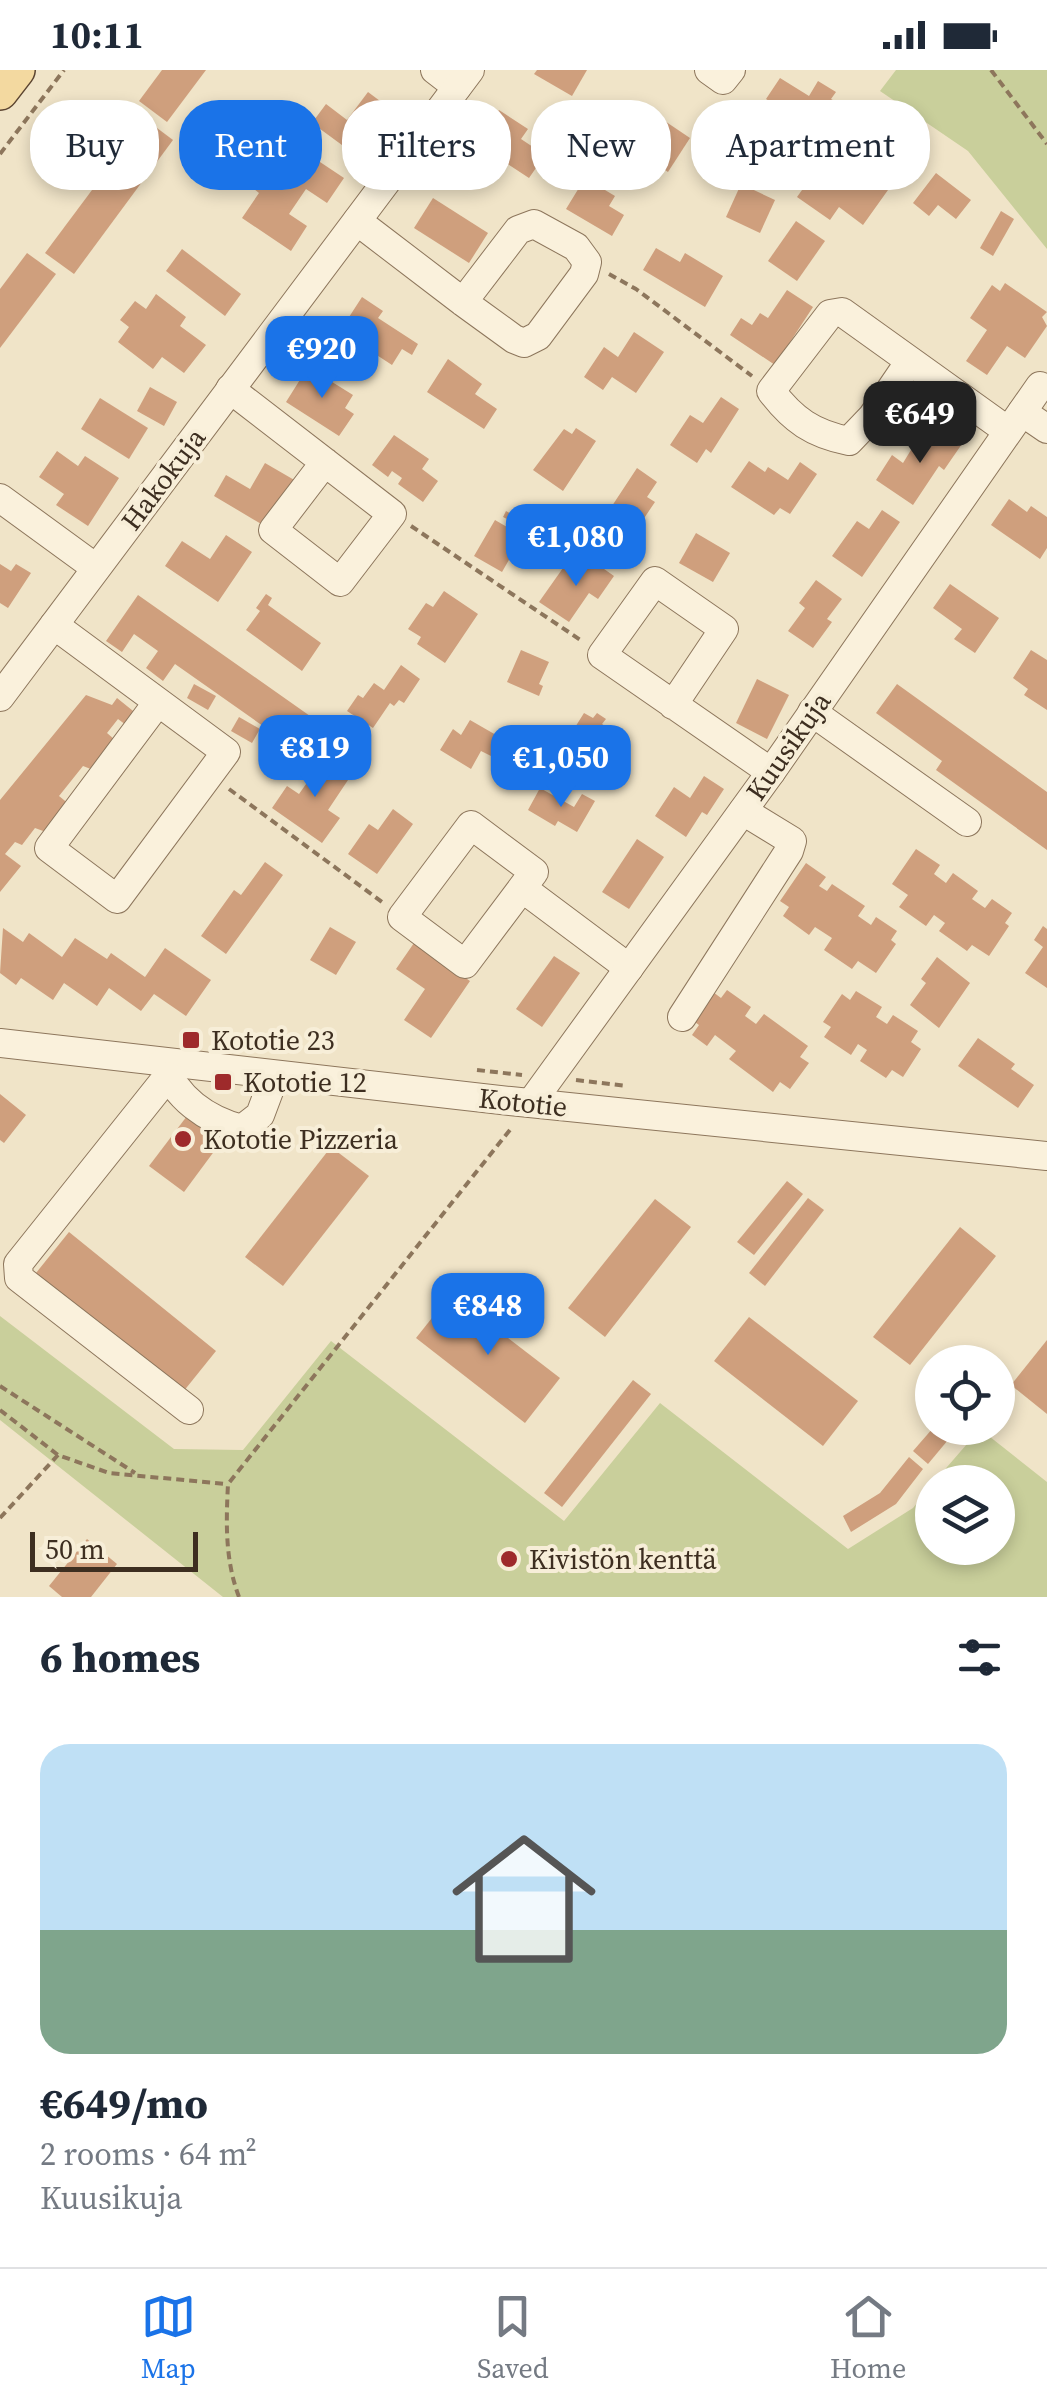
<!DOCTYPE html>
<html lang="en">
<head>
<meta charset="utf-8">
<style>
	:root { --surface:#fff; --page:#f6f6f7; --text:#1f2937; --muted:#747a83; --line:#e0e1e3; --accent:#1a73e8 }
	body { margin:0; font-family:"Source Serif 4",serif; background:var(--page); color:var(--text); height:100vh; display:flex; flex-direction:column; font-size:38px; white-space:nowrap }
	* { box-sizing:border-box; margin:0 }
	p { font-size:32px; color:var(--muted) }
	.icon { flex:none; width:55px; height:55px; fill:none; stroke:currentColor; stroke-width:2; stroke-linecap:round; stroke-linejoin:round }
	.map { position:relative; height:1527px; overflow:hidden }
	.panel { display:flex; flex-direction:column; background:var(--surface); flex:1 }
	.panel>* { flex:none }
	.guide { position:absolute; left:30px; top:30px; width:988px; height:90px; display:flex; gap:20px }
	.tools { position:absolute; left:915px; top:1275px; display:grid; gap:20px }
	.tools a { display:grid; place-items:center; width:100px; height:100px; border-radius:50%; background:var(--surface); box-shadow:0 5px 15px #0003; font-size:50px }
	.scale { position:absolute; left:30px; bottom:25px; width:168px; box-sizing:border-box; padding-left:10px; border:5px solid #3d2e20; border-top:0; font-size:28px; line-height:35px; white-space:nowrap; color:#3d2e20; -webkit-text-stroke:8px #f7eed8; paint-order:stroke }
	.price { position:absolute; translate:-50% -85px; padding:0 22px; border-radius:20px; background:var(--accent); color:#fff; font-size:32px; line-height:65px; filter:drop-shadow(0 2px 5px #0008) }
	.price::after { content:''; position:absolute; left:50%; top:60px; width:30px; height:22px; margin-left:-15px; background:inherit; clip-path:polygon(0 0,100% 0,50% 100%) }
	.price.active { background:#222; color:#fff }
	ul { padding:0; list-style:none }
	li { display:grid; align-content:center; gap:20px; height:530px; padding:0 40px }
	li span { display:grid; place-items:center; height:310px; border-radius:30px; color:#555 }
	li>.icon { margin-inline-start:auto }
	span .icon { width:180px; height:180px; fill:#fffc; stroke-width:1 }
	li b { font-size:42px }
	h2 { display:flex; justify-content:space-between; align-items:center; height:120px; padding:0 40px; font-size:42px }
	.tag { padding:0 35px; border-radius:40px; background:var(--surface); box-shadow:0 5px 15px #0003; font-size:35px; line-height:90px }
	.tag.active { background:var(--accent); color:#fff }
	.status { display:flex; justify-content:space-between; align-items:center; height:70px; padding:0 50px; background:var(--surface); direction:ltr }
	.status svg { height:28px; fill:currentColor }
	.tabs { display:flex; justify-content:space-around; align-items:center; height:140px; border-top:2px solid var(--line); background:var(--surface); font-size:28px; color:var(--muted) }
	.tabs a { display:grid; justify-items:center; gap:5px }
	.tabs .active { color:var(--accent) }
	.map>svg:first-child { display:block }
</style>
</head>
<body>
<div class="status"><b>10:11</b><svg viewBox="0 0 49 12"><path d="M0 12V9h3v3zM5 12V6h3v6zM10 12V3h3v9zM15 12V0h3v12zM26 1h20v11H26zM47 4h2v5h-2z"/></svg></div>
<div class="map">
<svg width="1047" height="1527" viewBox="0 0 1047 1527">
	<rect width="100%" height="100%" fill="#f0e4c8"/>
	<g fill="#c9cf9b">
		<path d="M 896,0 L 1047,0 L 1047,179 L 968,81 L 880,21 Z"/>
		<path d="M 0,1246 L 174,1379 L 243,1380 L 331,1271 L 564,1451 L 660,1333 L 848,1479 L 913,1438 L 932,1415 L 932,1478 L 998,1478 L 998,1412 L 934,1412 L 980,1359 L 1047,1412 L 1047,1527 L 223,1527 L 0,1350 Z"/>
	</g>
	<g fill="#cf9f7d">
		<path d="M 162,0 L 206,0 L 167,52 L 139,31 Z"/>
		<path d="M 537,0 L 587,0 L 572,26 L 534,4 Z"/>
		<path d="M 780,8 L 809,26 L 818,11 L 836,22 L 831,29 L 843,36 L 824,66 L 766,29 Z"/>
		<path d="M 368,22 L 396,43 L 361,89 L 312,53 L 326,34 L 347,50 Z"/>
		<path d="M 641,35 L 690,68 L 668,102 L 618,68 Z"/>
		<path d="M 499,40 L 528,59 L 521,69 L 545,85 L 529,108 L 476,73 Z"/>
		<path d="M 145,49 L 173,70 L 74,204 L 45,183 Z"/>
		<path d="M 296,76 L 344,108 L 327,133 L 306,119 L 289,144 L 307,156 L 291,181 L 242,148 L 259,123 L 254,119 L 272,93 L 281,99 Z"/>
		<path d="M 820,95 L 849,116 L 860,101 L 888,120 L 863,155 L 839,137 L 830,150 L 797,127 Z"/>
		<path d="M 936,103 L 971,130 L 956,149 L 938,135 L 929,146 L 913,133 Z"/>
		<path d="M 585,108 L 615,126 L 609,136 L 624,145 L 612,166 L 566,139 Z"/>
		<path d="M 741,114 L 775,130 L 760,163 L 726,147 Z"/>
		<path d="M 433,128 L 488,163 L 469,193 L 414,158 Z"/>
		<path d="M 1001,141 L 1014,149 L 993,186 L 980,178 Z"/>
		<path d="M 796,151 L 825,171 L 797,211 L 768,191 Z"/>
		<path d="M 656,178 L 680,192 L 685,183 L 723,206 L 705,237 L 643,200 Z"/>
		<path d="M 182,179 L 241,224 L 225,246 L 166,201 Z"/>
		<path d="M 27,183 L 56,204 L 0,278 L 0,219 Z"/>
		<path d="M 1005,213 L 1047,242 L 1042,247 L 1047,256 L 1025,288 L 1007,276 L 987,305 L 966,291 L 987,260 L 970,248 L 992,215 L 1000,221 Z"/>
		<path d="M 787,220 L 813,237 L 775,295 L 730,265 L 741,248 L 752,255 L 760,243 L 768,248 Z"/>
		<path d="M 156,224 L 186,247 L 180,256 L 206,275 L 184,303 L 162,287 L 153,299 L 118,272 L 129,257 L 120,250 L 135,231 L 146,239 Z"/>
		<path d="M 362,227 L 383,241 L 378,248 L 418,274 L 412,285 L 402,279 L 392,295 L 340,261 Z"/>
		<path d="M 634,262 L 664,282 L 636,323 L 612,307 L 603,320 L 584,307 L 604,277 L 618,287 Z"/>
		<path d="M 448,289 L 482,314 L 475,324 L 497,339 L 484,359 L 427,322 Z"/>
		<path d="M 308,297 L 353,325 L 345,338 L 354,344 L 339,366 L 286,332 Z"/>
		<path d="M 150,317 L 177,332 L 164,356 L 137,341 Z"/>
		<path d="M 721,327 L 739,339 L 711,383 L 706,379 L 697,393 L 670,375 L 690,345 L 703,353 Z"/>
		<path d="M 100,328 L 148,358 L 129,389 L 81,359 Z"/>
		<path d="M 943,356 L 964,371 L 944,400 L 939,396 L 913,435 L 876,410 L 892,385 L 903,393 L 914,375 L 925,382 Z"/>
		<path d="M 576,358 L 596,371 L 563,421 L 533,400 L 564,359 L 572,364 Z"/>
		<path d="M 394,365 L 429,389 L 422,399 L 438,411 L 423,432 L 398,414 L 402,408 L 392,401 L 388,407 L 372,395 Z"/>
		<path d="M 57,381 L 78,396 L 85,386 L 119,408 L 88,456 L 56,435 L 64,424 L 39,407 Z"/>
		<path d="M 749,391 L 765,402 L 768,397 L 788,410 L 800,392 L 817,404 L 790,444 L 780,438 L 774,445 L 731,417 Z"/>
		<path d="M 265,393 L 296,411 L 268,458 L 214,426 L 226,405 L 250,419 Z"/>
		<path d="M 637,398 L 657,412 L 647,427 L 655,432 L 630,469 L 613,458 L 622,446 L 610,439 Z"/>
		<path d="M 1009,429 L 1027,442 L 1031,436 L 1047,447 L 1047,478 L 1040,489 L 991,455 Z"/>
		<path d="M 882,440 L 900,452 L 862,507 L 832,486 L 857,451 L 869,459 Z"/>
		<path d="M 506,441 L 528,454 L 535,442 L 545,447 L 532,470 L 523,465 L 502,502 L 474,486 L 495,450 L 507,457 L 511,451 L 503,447 Z"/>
		<path d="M 696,463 L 730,483 L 713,512 L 679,493 Z"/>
		<path d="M 226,465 L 252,482 L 218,532 L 165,496 L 182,471 L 210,489 Z"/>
		<path d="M 587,487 L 614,506 L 598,529 L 589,523 L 569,552 L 539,532 L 563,498 L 574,505 Z"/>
		<path d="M 0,494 L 11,501 L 16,494 L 31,503 L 8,538 L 0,533 Z"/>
		<path d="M 816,510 L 842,529 L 827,549 L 832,552 L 813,578 L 788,561 L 805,538 L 799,533 Z"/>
		<path d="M 950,514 L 999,548 L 975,583 L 954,569 L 962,559 L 933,538 Z"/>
		<path d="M 444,521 L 478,544 L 445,593 L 417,574 L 421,567 L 408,559 L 426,533 L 433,537 Z"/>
		<path d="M 266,524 L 272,528 L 268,535 L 321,573 L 302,601 L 246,560 L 260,541 L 256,538 Z"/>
		<path d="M 138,525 L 337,665 L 317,694 L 175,594 L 163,611 L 146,598 L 158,581 L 134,564 L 122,582 L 106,571 Z"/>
		<path d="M 521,580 L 549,592 L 539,614 L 543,616 L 539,626 L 507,612 Z"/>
		<path d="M 1031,580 L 1047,590 L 1047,640 L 1024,625 L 1028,619 L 1013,608 Z"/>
		<path d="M 401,595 L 420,609 L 404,633 L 399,630 L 394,636 L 390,633 L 373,658 L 347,641 L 358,625 L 363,628 L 374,613 L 384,620 Z"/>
		<path d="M 757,609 L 789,625 L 767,669 L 736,653 Z"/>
		<path d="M 194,614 L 216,626 L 208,640 L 187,628 Z"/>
		<path d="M 897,614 L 1047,722 L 1047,780 L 936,700 L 942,691 L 876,643 Z"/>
		<path d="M 86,625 L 112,635 L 117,628 L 143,649 L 134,661 L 118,649 L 107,663 L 122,676 L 101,703 L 83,696 L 59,726 L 75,739 L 54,765 L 35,758 L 22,775 L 15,772 L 5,784 L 21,796 L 0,822 L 0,730 Z"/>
		<path d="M 584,643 L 593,648 L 597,643 L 606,649 L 602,654 L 617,664 L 609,676 L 630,689 L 616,711 L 562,678 Z"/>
		<path d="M 239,647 L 260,659 L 252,673 L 231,661 Z"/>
		<path d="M 470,650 L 503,669 L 493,687 L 481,681 L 471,699 L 440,680 L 453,659 L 461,665 Z"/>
		<path d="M 284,680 L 304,693 L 295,707 L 275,693 Z"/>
		<path d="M 326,686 L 352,704 L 328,740 L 340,748 L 322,773 L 272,738 L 287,716 L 299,724 Z"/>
		<path d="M 704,706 L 724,719 L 707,745 L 702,742 L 686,767 L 655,746 L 674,717 L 690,728 Z"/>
		<path d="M 540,718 L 574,737 L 582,724 L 595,731 L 577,762 L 558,751 L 555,756 L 528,740 Z"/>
		<path d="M 393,739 L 413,754 L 377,804 L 348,784 L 369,754 L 378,760 Z"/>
		<path d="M 637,769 L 664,787 L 629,839 L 602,822 Z"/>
		<path d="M 916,779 L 940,795 L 934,804 L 946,813 L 953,803 L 978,821 L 972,829 L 985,838 L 992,829 L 1012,843 L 1005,853 L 1009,856 L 989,886 L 972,875 L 967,881 L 939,861 L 945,853 L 934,845 L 926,856 L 899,837 L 908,825 L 892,814 Z"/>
		<path d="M 265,792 L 283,805 L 226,884 L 201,866 L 234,820 L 241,825 Z"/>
		<path d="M 806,793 L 826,807 L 819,816 L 827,821 L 832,814 L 865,836 L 858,846 L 871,855 L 876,847 L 897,861 L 891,870 L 896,874 L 876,903 L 858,891 L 852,899 L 824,880 L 832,868 L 815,857 L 809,865 L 783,846 L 789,837 L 780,831 Z"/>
		<path d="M 1043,856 L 1047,859 L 1047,918 L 1025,903 L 1043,877 L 1034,870 Z"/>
		<path d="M 330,857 L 356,872 L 336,905 L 310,890 Z"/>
		<path d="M 3,858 L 23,872 L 29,863 L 62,887 L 75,868 L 107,889 L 111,883 L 145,907 L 165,878 L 211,910 L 186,946 L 154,924 L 141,941 L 109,918 L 97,936 L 64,913 L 53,930 L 21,908 L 16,915 L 0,903 Z"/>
		<path d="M 414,873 L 470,911 L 431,968 L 404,950 L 425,919 L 396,899 Z"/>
		<path d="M 554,886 L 580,903 L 542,957 L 516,939 Z"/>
		<path d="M 937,887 L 970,913 L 939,958 L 910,935 L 926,913 L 921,909 Z"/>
		<path d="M 727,920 L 751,937 L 745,946 L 756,954 L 764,944 L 808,976 L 800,987 L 809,993 L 790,1019 L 780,1012 L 773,1022 L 729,989 L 736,981 L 715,965 L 707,976 L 692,965 L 699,955 L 692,950 L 713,922 L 721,928 Z"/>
		<path d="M 856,921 L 882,937 L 876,947 L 887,954 L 893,945 L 918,961 L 911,972 L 921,979 L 903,1007 L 892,1000 L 886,1008 L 860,991 L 867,980 L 858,974 L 851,985 L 824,967 L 831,957 L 823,952 L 842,924 L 850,930 Z"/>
		<path d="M 978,968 L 1015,994 L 1011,999 L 1034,1015 L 1018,1038 L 958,996 Z"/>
		<path d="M 0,1024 L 26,1045 L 4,1073 L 0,1070 Z"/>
		<path d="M 187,1046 L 221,1072 L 184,1122 L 149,1096 Z"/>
		<path d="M 331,1077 L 369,1106 L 283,1216 L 245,1187 Z"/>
		<path d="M 787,1111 L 803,1124 L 754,1185 L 737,1172 Z"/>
		<path d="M 808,1128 L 824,1140 L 765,1216 L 749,1203 Z"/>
		<path d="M 655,1129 L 691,1157 L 605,1267 L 568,1238 Z"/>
		<path d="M 960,1157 L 996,1186 L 910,1295 L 873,1267 Z"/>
		<path d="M 69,1162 L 216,1281 L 183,1322 L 36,1203 Z"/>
		<path d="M 451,1224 L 560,1308 L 525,1353 L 416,1268 Z"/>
		<path d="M 749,1247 L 858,1331 L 823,1376 L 714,1291 Z"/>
		<path d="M 1047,1270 L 1047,1344 L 1011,1315 Z"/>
		<path d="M 633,1310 L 651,1324 L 562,1437 L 544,1423 Z"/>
		<path d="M 933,1358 L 958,1358 L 928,1394 L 913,1381 Z"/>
		<path d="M 909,1387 L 923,1399 L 896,1434 L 851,1462 L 843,1446 L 880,1423 Z"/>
		<path d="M 87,1469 L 117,1494 L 91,1527 L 62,1527 L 49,1516 Z"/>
	</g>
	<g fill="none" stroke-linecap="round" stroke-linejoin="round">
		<g stroke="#8d765c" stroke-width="30">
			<g id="minor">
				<path d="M 435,0 L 457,17"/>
				<path d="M 709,0 L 723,10 L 731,0"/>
				<path d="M 357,151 L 463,232 L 514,269 L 524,273 L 538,266 L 584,204 L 587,192 L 576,177 L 534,154 L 518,160 L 463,232"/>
				<path d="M 910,291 L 872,347 L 849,371 C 813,364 793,350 771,321 L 830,244 L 842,242 L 1008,361"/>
				<path d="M 230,319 L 392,444 L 340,512 L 273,460 L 325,392"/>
				<path d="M 1022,342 L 1047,359"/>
				<path d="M 0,428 L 96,498"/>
				<path d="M 54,555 L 226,682 L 117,829 L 49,778 L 158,632"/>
				<path d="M 0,627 L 470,0"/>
				<path d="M 673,635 L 724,559 L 655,511 L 602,585 L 771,702"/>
				<path d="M 812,642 L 967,752"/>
				<path d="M 522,818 L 465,894 L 402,847 L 471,755 L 534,802 L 522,818 L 629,898"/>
				<path d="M 682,947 L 789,781 L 792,771 L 743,741"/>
				<path d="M 0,973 L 510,1031 L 1047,1086"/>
				<path d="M 163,992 C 175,1028 207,1050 242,1059 L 260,1045 L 275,1005"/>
				<path d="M 168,1006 L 18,1194 L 19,1208 L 189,1340"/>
				<path d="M 531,1033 L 771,702 L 1040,316"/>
			</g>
		</g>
		<g stroke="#5b4430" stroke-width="38">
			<path id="major" d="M 0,22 L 17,0"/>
		</g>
		<g stroke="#8d765c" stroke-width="4" stroke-dasharray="8 5" stroke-linecap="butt">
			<path d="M 991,0 L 1047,74"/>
			<path d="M 0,84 L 64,0"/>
			<path d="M 609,204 L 636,219 L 752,306"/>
			<path d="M 411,456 L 582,571"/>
			<path d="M 229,719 L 382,832"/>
			<path d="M 477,1000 L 522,1005"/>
			<path d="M 576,1010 L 627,1016"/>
			<path d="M 0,1316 L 135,1403"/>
			<path d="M 0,1340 L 58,1385 L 109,1403 L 226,1414"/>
			<path d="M 0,1448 L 58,1385"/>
			<path d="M 239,1527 C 225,1490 226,1453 228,1414 L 513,1056"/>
		</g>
		<use href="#minor" stroke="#faf1dc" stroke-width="28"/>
		<use href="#major" stroke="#f3d9a0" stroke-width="35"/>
	</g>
	<g fill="#9e2a2b" stroke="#f7eed8" stroke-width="4">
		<rect x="181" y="960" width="20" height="20" rx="5"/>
		<rect x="213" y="1002" width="20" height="20" rx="5"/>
		<circle cx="183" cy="1069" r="10"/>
		<circle cx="509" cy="1489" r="10"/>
	</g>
	<g text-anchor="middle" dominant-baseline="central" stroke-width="8" stroke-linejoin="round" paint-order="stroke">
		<g font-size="28" fill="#3d2e20" stroke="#f7eed8">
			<text transform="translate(163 409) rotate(-53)">Hakokuja</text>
			<text transform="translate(788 676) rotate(-55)">Kuusikuja</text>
			<text transform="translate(523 1032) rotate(6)">Kototie</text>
		</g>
		<g font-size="28" fill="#3d2e20" stroke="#f7eed8" text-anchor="start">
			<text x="211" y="970">Kototie 23</text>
			<text x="243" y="1012">Kototie 12</text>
			<text x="203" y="1069">Kototie Pizzeria</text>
			<text x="529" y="1489">Kivistön kenttä</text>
		</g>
	</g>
</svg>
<div class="tools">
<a><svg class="icon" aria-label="locate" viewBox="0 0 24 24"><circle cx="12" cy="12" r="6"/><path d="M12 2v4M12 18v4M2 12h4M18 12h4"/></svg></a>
<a><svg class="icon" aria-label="layers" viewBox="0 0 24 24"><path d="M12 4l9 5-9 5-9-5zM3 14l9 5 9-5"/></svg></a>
</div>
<div class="scale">50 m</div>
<b class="price" style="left:322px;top:331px">€920</b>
<b class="price active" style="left:920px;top:396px">€649</b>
<b class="price" style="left:576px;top:519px">€1,080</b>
<b class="price" style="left:315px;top:730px">€819</b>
<b class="price" style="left:561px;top:740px">€1,050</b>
<b class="price" style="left:488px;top:1288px">€848</b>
<div class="guide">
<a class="tag">Buy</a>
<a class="tag active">Rent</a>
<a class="tag">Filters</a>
<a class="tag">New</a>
<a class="tag">Apartment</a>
</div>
</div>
<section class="panel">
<h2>6 homes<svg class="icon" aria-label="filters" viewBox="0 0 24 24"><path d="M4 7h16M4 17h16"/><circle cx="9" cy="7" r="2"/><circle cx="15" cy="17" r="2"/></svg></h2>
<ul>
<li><span style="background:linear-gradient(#bfe0f5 60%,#7fa58c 0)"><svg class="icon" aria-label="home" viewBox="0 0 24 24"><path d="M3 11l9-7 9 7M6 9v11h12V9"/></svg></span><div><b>€649/mo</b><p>2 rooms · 64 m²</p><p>Kuusikuja</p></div></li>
</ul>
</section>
<nav class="tabs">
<a class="active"><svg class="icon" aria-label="map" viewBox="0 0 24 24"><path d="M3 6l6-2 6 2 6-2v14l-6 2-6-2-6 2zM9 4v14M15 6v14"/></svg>Map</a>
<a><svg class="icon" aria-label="saved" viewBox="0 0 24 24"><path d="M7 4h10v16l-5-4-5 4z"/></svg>Saved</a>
<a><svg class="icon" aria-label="home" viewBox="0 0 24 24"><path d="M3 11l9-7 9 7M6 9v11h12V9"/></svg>Home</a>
</nav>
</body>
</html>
